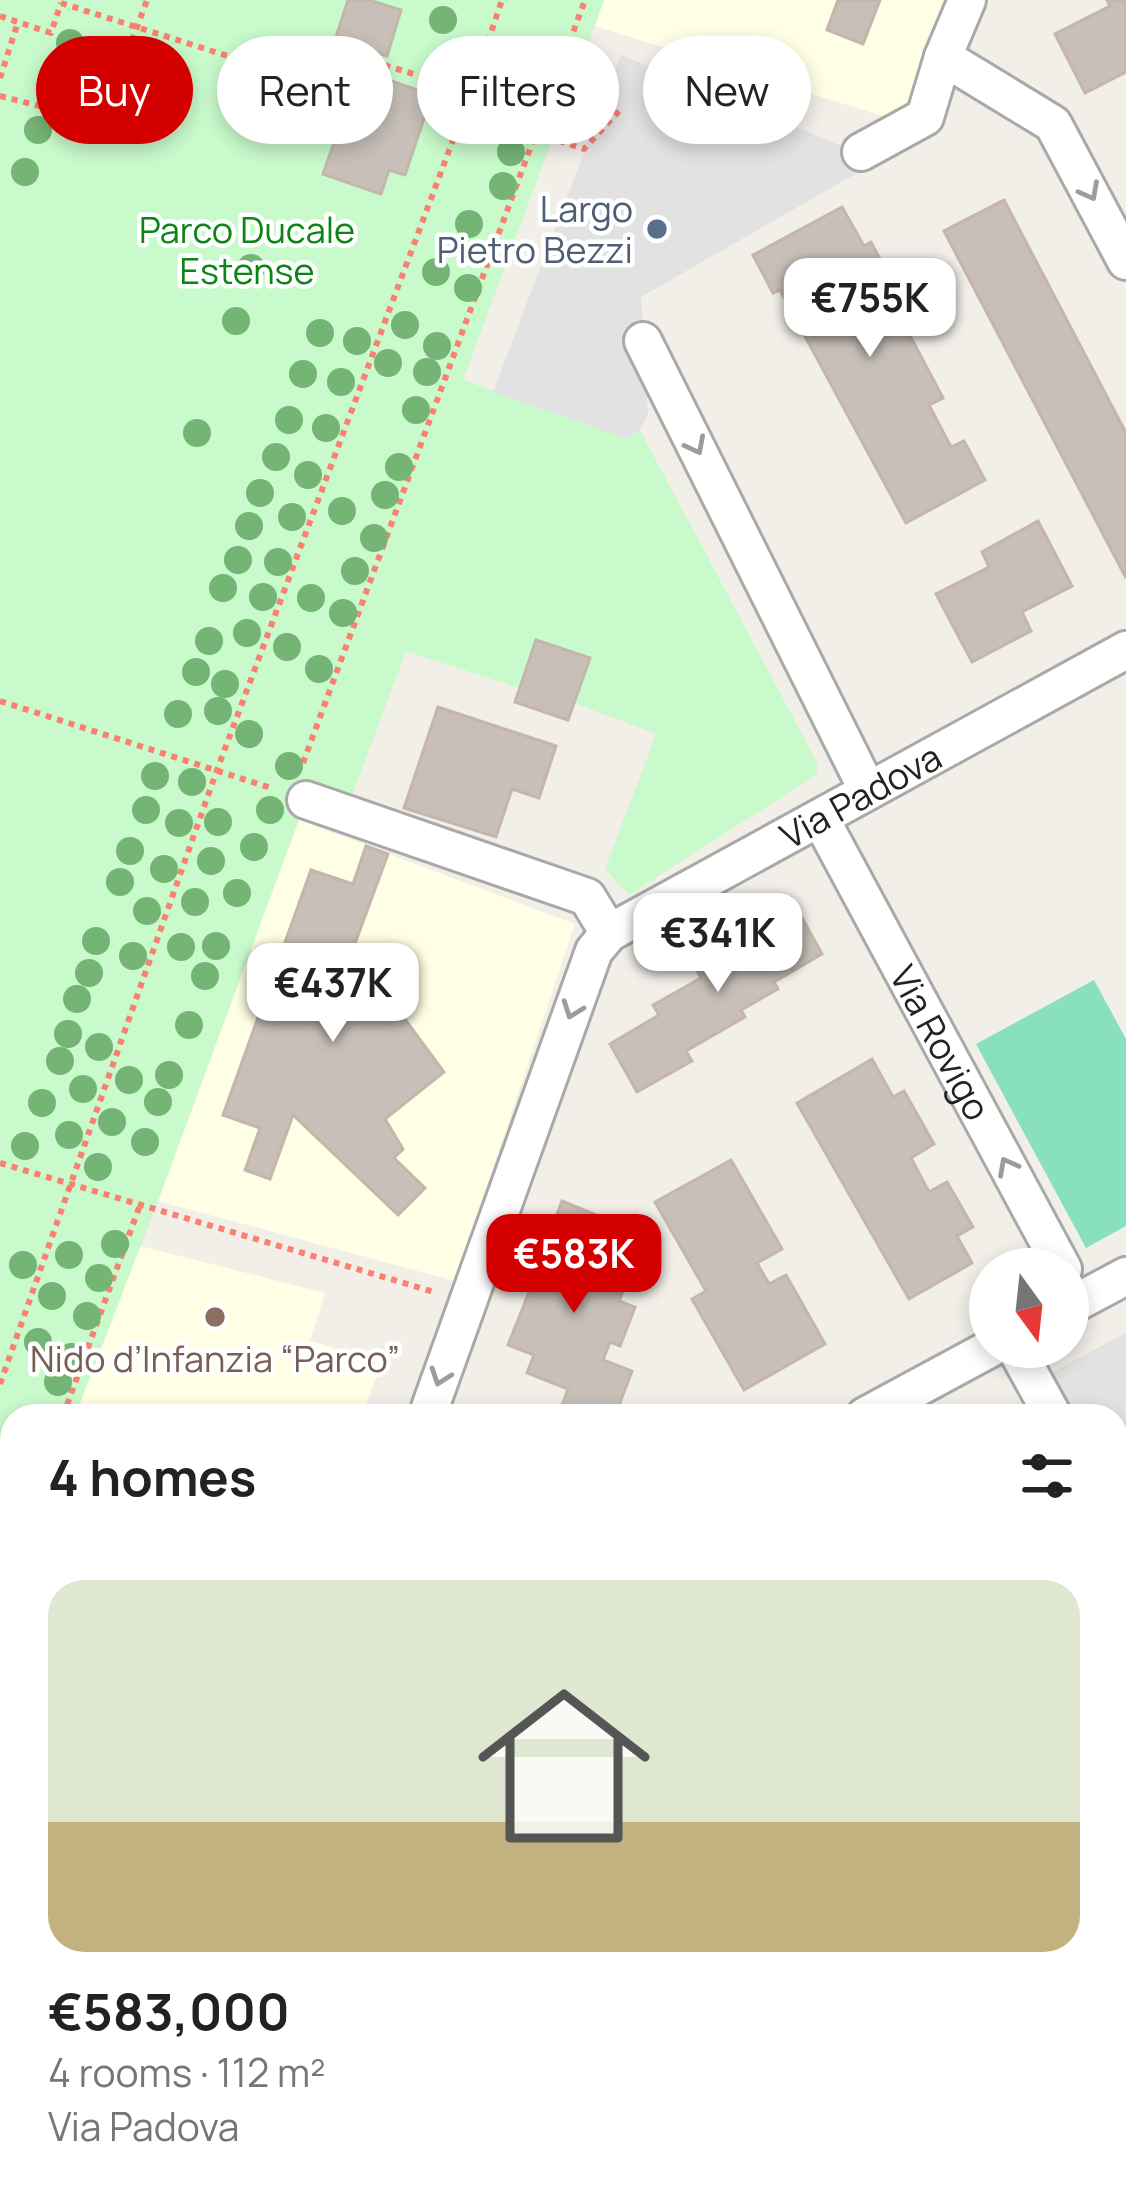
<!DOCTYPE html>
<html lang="en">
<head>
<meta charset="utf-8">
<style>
	:root { --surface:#fff; --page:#f2f2f2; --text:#222; --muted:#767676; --accent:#d40000 }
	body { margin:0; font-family:Manrope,sans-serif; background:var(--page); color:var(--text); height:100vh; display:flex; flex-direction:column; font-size:45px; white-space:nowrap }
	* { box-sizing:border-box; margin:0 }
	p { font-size:39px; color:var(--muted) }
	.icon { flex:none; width:66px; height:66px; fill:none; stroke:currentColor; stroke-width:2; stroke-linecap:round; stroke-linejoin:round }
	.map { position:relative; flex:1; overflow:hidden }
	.side { position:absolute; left:0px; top:1404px; width:1128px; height:804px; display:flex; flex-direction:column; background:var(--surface); border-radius:36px 36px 0 0; box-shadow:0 6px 18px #0003 }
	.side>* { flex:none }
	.top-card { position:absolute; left:36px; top:36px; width:1056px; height:108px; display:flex; gap:24px }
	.needle { width:78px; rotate:165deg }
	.buttons { position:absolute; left:969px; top:1248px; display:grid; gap:24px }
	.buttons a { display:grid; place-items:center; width:120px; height:120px; border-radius:50%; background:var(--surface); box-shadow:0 6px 18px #0003; font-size:60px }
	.price { position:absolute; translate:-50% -102px; padding:0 27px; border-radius:24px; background:#fff; color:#222; font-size:39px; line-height:78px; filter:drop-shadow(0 3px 6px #0008) }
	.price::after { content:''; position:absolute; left:50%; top:72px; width:36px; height:27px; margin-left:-18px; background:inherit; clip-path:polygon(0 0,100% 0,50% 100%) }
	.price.selected { background:var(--accent); color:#fff }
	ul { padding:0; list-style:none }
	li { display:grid; align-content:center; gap:24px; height:636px; padding:0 48px }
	li span { display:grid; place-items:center; height:372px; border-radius:36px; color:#555 }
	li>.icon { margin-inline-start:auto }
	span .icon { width:216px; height:216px; fill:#fffc; stroke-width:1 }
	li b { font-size:51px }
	h2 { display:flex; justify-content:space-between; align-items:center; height:144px; padding:0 48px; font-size:51px }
	.chip { padding:0 42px; border-radius:54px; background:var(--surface); box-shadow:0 6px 18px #0003; font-size:42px; line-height:108px }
	.chip.selected { background:var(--accent); color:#fff }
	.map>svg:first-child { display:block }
</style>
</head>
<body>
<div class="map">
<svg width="1126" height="2208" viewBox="0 0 1126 2208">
	<rect width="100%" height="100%" fill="#f2efe9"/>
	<g fill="#ffffe5">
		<path d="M 604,0 L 956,0 L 911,125 L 595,26 Z"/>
		<path d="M 299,820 L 575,924 L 455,1281 L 158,1201 Z"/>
		<path d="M 140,1246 L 325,1293 L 310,1341 L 382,1361 L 362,1416 L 75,1416 Z"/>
		<path d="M 12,1579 L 12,1705 L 0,1702 L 0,1611 Z"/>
	</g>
	<path fill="#c8facc" d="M 0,0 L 604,0 L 463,380 L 627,438 L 640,430 L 818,764 L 816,775 L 629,895 L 605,869 L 656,734 L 574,703 L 589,658 L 536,640 L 519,688 L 406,651 L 350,801 L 312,784 L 158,1201 L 75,1416 L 12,1416 L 12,1579 L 0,1610 Z"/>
	<path fill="#88e0be" d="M 1094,980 L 1126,1039 L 1126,1226 L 1086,1248 L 976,1044 Z"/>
	<g fill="#e2e2e2">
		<path d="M 621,55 L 878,161 L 641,297 L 648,414 L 640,430 L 628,439 L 493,392 Z"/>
		<path d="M 1126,1333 L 1126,1519 L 1116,1500 L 1116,1416 L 1072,1416 L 1049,1374 Z"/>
	</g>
	<g fill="#c7bfb8" stroke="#c4b6ab" stroke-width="3">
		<path d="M 348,0 L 369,0 L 401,10 L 387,56 L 335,40 Z"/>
		<path d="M 838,0 L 880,0 L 863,44 L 827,30 Z"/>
		<path d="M 1107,0 L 1126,0 L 1126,72 L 1085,93 L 1055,34 L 1110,6 Z"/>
		<path d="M 359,70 L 432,95 L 405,175 L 389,170 L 381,194 L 323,174 Z"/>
		<path d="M 1004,200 L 1126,433 L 1126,578 L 944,231 Z"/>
		<path d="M 842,207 L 864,246 L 871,242 L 905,307 L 897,311 L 943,398 L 929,405 L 951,447 L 964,441 L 985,480 L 906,523 L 780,290 L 773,293 L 753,255 Z"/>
		<path d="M 1038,521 L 1072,586 L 1022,612 L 1031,631 L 972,662 L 936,594 L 989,567 L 982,552 Z"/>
		<path d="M 536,640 L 590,658 L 568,720 L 515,702 Z"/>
		<path d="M 438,707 L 556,746 L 539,798 L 512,789 L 496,837 L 404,808 Z"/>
		<path d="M 366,846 L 388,854 L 353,949 L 444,1072 L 385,1119 L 403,1149 L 394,1158 L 425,1188 L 398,1215 L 293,1115 L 270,1179 L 245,1170 L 260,1128 L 223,1115 L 311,870 L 353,884 Z"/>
		<path d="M 791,898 L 822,954 L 774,982 L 778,989 L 741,1010 L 745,1017 L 686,1051 L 692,1061 L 637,1092 L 610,1044 L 659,1015 L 653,1005 L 701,978 L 695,967 L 745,938 L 739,928 Z"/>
		<path d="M 872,1059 L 893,1097 L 904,1091 L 934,1144 L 911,1158 L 929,1192 L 947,1182 L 973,1227 L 957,1236 L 972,1263 L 909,1299 L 797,1103 Z"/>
		<path d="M 731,1160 L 782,1249 L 757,1263 L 769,1284 L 786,1275 L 825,1344 L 744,1390 L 692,1299 L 706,1291 L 655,1202 Z"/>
		<path d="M 562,1201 L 611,1221 L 591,1270 L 626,1283 L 619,1301 L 635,1307 L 620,1346 L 610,1342 L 603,1360 L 632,1371 L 615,1416 L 558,1416 L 568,1389 L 527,1373 L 534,1355 L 508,1345 L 531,1287 L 513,1279 L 525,1247 L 542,1254 Z"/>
		<path d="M 1126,1898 L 1126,1993 L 1121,1984 L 1116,1987 L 1116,1903 Z"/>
		<path d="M 1116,2126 L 1126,2127 L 1126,2185 L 1116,2183 Z"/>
		<path d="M 112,2196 L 174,2196 L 173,2208 L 111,2208 Z"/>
		<path d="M 256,2196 L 326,2206 L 325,2208 L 227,2208 L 228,2202 L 254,2206 Z"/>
		<path d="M 430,2196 L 465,2201 L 464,2208 L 428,2208 Z"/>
		<path d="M 579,2196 L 745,2196 L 743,2208 L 596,2208 L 578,2205 Z"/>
		<path d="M 836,2196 L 925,2196 L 923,2208 L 834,2208 Z"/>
		<path d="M 1055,2196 L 1096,2196 L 1116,2201 L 1119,2208 L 1053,2208 Z"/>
	</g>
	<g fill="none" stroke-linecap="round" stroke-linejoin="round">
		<g stroke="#a9a9a9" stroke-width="42">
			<g id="minor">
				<path d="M 943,57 L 1053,124 L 1126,261"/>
				<path d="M 861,152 L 925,117 L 943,57 L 967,0"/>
				<path d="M 643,341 L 868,791"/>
				<path d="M 306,800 L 587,897 L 609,933"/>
				<path id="s1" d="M 820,818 L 1063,1269"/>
				<path d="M 1068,1307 L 1126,1276"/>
				<path d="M 1015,1347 L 1053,1416"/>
				<path id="s2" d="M 427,1416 L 594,951 L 609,933 L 1126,650"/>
				<path d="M 865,1416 L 993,1347"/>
				<path d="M 1116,1531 L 1126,1550"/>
				<path d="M 0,1905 L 12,1892"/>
				<path d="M 1116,2042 L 1126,2043"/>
			</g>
		</g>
		<g stroke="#fa8072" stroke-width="6" stroke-dasharray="6 6" stroke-linecap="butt">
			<path d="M 61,3 L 319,85 L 354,56 L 453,86 L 468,100 L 536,133 L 584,149 L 620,110"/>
			<path d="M 0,16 L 51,33 L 61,3"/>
			<path d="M 0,78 L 18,22"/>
			<path d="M 0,96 L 102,122 L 147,0"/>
			<path d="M 0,701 L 274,789"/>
			<path d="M 303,763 L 585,0"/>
			<path d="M 0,1163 L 434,1292"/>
			<path d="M 0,1384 L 217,770 L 468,100 L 502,0"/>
			<path d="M 63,1416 L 140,1205"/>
			<path d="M 0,1590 L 12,1557"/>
		</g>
		<use href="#minor" stroke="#fff" stroke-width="36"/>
	</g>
	<g fill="#74b475">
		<circle cx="443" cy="20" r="14"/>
		<circle cx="70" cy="43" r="14"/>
		<circle cx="61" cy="87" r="14"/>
		<circle cx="297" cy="117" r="14"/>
		<circle cx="38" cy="130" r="14"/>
		<circle cx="511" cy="152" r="14"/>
		<circle cx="25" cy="172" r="14"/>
		<circle cx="503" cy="186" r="14"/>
		<circle cx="469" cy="224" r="14"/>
		<circle cx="251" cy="268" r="14"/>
		<circle cx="436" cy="272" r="14"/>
		<circle cx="468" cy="288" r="14"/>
		<circle cx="236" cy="321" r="14"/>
		<circle cx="405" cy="325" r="14"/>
		<circle cx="320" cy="333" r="14"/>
		<circle cx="357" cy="341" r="14"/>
		<circle cx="437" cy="346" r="14"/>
		<circle cx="388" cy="363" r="14"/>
		<circle cx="427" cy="372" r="14"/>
		<circle cx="303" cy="374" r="14"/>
		<circle cx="341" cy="382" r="14"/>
		<circle cx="416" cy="410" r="14"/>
		<circle cx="289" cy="420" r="14"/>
		<circle cx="326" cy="428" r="14"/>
		<circle cx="197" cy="433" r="14"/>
		<circle cx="276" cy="457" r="14"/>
		<circle cx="399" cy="467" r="14"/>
		<circle cx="308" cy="475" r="14"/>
		<circle cx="260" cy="493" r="14"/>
		<circle cx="385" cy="495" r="14"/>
		<circle cx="342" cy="511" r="14"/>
		<circle cx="292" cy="517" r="14"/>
		<circle cx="249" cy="526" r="14"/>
		<circle cx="374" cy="538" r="14"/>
		<circle cx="238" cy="560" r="14"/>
		<circle cx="278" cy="562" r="14"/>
		<circle cx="355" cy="571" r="14"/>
		<circle cx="223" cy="588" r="14"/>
		<circle cx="263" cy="597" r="14"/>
		<circle cx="311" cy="598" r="14"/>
		<circle cx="343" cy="613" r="14"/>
		<circle cx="247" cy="633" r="14"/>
		<circle cx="209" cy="641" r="14"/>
		<circle cx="287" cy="647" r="14"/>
		<circle cx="319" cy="669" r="14"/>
		<circle cx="196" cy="672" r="14"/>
		<circle cx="225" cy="684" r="14"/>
		<circle cx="218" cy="711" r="14"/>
		<circle cx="178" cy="714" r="14"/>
		<circle cx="249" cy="734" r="14"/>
		<circle cx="289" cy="766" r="14"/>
		<circle cx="155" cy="776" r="14"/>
		<circle cx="192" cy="782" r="14"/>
		<circle cx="146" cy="810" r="14"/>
		<circle cx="270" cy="810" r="14"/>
		<circle cx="218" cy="822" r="14"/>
		<circle cx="179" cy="823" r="14"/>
		<circle cx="254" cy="847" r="14"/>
		<circle cx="130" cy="851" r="14"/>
		<circle cx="211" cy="861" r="14"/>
		<circle cx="164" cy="869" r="14"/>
		<circle cx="120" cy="882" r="14"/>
		<circle cx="237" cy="893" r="14"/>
		<circle cx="195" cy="902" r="14"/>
		<circle cx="147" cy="911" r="14"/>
		<circle cx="96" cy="941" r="14"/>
		<circle cx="216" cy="946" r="14"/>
		<circle cx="181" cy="947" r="14"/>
		<circle cx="133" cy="956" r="14"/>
		<circle cx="89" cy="973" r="14"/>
		<circle cx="205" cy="976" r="14"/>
		<circle cx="77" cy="999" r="14"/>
		<circle cx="189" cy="1025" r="14"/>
		<circle cx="68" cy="1034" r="14"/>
		<circle cx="99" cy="1047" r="14"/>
		<circle cx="60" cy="1061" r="14"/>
		<circle cx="169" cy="1075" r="14"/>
		<circle cx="129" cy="1080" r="14"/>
		<circle cx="83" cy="1089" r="14"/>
		<circle cx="158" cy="1102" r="14"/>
		<circle cx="42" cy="1103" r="14"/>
		<circle cx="112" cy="1122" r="14"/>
		<circle cx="69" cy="1135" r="14"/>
		<circle cx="145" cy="1142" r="14"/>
		<circle cx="25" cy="1146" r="14"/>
		<circle cx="98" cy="1167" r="14"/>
		<circle cx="115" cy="1244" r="14"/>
		<circle cx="69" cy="1255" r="14"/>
		<circle cx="23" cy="1265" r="14"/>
		<circle cx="99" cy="1278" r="14"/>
		<circle cx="52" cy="1296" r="14"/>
		<circle cx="87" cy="1316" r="14"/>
		<circle cx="38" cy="1342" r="14"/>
		<circle cx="71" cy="1357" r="14"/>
		<circle cx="58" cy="1382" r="14"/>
	</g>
	<defs><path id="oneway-chevron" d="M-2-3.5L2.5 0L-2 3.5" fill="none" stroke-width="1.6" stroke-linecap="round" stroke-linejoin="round" transform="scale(3)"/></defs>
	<g stroke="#9c9c9c">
		<use href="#oneway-chevron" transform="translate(1090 192) rotate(62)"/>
		<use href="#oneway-chevron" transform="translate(696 446) rotate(63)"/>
		<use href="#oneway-chevron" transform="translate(572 1010) rotate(110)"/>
		<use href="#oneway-chevron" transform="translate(1007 1166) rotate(-118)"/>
		<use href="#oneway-chevron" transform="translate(440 1377) rotate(109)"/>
	</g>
	<circle fill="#5c6f8a" stroke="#fff" stroke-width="4.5" cx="657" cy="229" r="12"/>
	<circle fill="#8d6e63" stroke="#fff" stroke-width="4.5" cx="215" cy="1317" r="12"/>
	<g text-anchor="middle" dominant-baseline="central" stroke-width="9" stroke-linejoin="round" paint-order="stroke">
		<g font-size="36" fill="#4e5e75" stroke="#fff" text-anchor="end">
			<text x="633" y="208">Largo<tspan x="633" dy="41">Pietro Bezzi</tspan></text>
		</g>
		<g font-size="36" fill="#0c8416" stroke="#fff">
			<text x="247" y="229">Parco Ducale<tspan x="247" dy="41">Estense</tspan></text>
		</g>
		<g font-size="36" fill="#222" stroke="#fff">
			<text stroke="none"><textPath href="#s2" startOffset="804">Via Padova</textPath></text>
			<text stroke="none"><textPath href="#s1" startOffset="255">Via Rovigo</textPath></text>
		</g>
		<g font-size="36" fill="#785e54" stroke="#fff">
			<text x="215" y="1358">Nido d’Infanzia “Parco”</text>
		</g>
	</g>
</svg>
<div class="buttons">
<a><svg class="needle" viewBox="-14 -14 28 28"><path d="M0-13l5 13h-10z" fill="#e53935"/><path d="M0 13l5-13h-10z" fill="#767676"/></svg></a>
</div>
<b class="price" style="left:870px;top:360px">€755K</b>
<b class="price" style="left:718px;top:995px">€341K</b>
<b class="price" style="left:333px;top:1045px">€437K</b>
<b class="price selected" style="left:574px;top:1316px">€583K</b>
<div class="top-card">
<a class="chip selected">Buy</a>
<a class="chip">Rent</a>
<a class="chip">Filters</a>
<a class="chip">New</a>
</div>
<section class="side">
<h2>4 homes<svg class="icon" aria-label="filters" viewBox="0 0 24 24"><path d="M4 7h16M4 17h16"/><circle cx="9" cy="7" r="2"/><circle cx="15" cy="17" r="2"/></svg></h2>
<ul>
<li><span style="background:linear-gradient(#dfe7d0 65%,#c2b280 0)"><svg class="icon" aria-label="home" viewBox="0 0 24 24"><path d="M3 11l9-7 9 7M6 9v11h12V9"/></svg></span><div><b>€583,000</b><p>4 rooms · 112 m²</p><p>Via Padova</p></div></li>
</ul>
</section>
</div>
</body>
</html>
